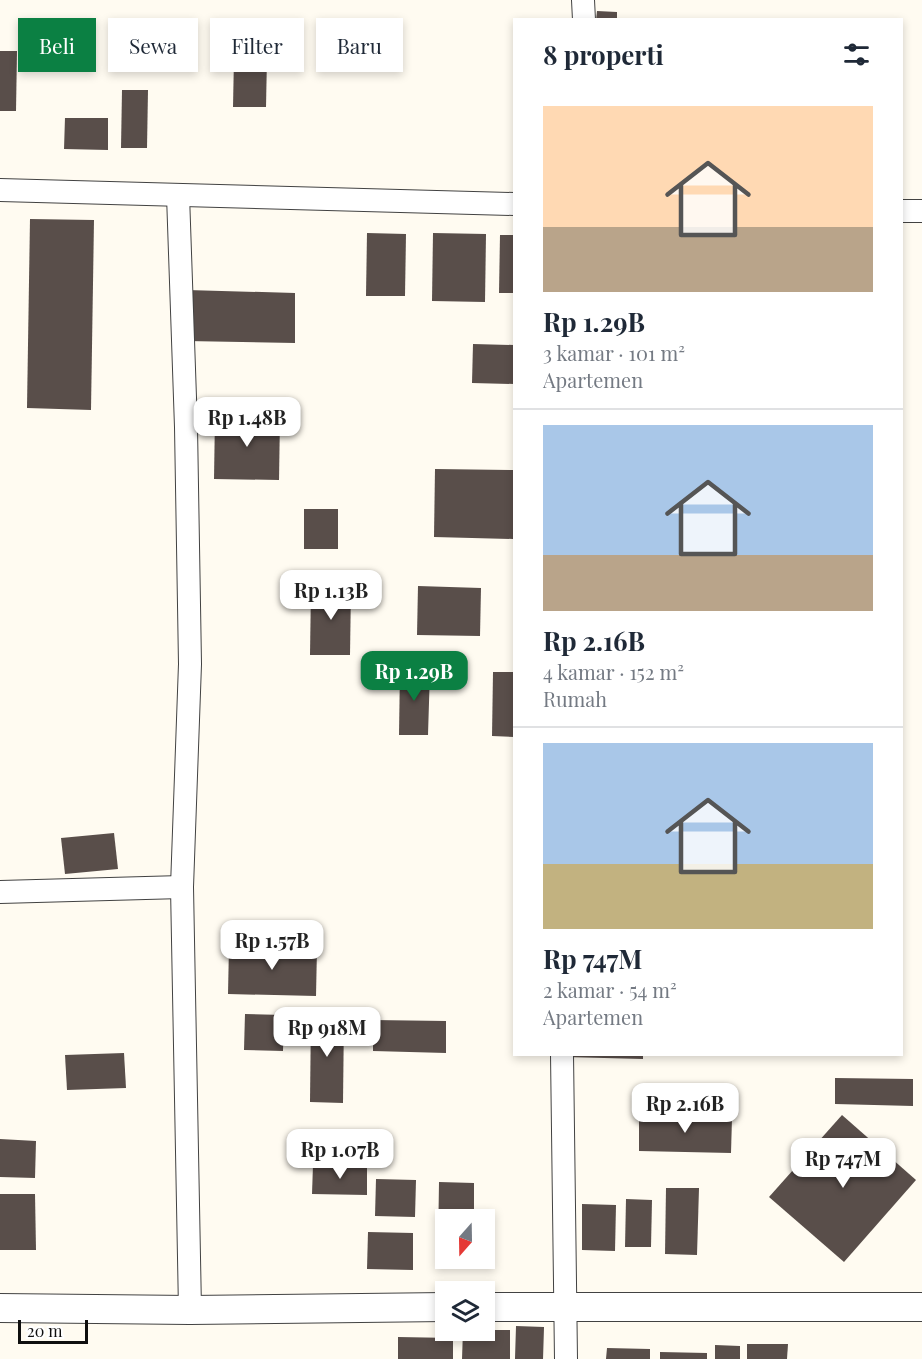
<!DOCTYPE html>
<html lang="id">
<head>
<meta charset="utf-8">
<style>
	:root { --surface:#fff; --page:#f6f6f7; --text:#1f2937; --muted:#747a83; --line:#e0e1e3; --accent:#0b8043 }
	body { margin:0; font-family:"Playfair Display",serif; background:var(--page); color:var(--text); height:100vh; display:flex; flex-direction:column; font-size:22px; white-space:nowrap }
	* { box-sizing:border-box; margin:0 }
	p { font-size:20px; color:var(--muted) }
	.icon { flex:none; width:33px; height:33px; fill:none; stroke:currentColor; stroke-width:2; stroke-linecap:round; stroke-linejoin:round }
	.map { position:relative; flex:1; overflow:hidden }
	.details { position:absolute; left:513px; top:18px; width:390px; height:1038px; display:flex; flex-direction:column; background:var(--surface); border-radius:0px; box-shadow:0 3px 9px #0003 }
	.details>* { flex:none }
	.banner { position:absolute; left:18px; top:18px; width:405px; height:54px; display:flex; gap:12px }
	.needle { width:39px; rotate:200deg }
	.tools { position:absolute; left:435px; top:1209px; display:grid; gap:12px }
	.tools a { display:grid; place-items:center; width:60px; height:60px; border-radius:0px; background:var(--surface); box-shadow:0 3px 9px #0003; font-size:30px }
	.scale { position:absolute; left:18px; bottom:15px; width:70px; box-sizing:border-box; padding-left:6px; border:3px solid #0f0f0f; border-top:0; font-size:16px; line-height:21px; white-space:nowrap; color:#0f0f0f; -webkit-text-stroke:4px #fff; paint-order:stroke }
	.price { position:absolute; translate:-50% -51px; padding:0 14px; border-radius:12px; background:#fff; color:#222; font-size:20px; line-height:39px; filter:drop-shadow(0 2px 3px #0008) }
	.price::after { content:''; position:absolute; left:50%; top:36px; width:18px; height:14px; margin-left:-9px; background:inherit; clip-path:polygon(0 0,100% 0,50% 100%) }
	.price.active { background:var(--accent); color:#fff }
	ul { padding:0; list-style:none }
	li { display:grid; align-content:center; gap:12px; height:318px; padding:0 30px }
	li+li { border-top:2px solid var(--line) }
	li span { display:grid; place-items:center; height:186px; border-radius:0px; color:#555 }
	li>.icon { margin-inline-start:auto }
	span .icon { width:108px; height:108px; fill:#fffc; stroke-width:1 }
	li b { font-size:26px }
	h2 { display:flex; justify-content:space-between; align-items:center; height:72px; padding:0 30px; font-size:26px }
	.tag { padding:0 21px; border-radius:0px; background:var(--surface); box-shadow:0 3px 9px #0003; font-size:21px; line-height:54px }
	.tag.active { background:var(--accent); color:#fff }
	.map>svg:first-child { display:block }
</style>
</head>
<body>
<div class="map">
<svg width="922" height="1359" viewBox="0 0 922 1359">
	<rect width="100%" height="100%" fill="#fffbf1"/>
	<g fill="#594e4a">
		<path d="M 597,11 L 617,12 L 617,20 L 596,20 Z"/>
		<path d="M 0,51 L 17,51 L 16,111 L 0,111 Z"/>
		<path d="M 234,57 L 267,57 L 266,107 L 233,107 Z"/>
		<path d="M 122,90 L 148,90 L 147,148 L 121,148 Z"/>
		<path d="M 65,118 L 108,118 L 108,150 L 64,149 Z"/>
		<path d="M 30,219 L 94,220 L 91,410 L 27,408 Z"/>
		<path d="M 367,233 L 406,234 L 405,296 L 366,296 Z"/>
		<path d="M 433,233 L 486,234 L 485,302 L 432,301 Z"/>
		<path d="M 500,235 L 514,235 L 514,293 L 499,293 Z"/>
		<path d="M 187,290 L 295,293 L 295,343 L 186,341 Z"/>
		<path d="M 473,344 L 514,345 L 514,384 L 472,383 Z"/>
		<path d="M 215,415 L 280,416 L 279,480 L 214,479 Z"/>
		<path d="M 435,469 L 514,470 L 513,539 L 434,537 Z"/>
		<rect x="304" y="509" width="34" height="40"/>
		<path d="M 418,586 L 481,588 L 480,636 L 417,635 Z"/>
		<path d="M 311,587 L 351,587 L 350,655 L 310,655 Z"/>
		<path d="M 400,669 L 430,670 L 428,735 L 399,735 Z"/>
		<path d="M 493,672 L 514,672 L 514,737 L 492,736 Z"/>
		<path d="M 114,833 L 118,869 L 65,874 L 61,838 Z"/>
		<path d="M 229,946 L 317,948 L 316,996 L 228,994 Z"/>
		<path d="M 245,1014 L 284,1015 L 283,1051 L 244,1050 Z"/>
		<path d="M 311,1014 L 344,1015 L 343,1103 L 310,1102 Z"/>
		<path d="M 373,1020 L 446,1021 L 446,1053 L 373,1051 Z"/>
		<path d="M 124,1053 L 126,1088 L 67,1090 L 65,1055 Z"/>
		<path d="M 565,1054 L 643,1054 L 643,1059 L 565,1057 Z"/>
		<path d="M 835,1078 L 913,1079 L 913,1106 L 835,1104 Z"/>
		<path d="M 842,1115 L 916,1180 L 844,1262 L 769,1197 Z"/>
		<path d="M 639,1116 L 732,1118 L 731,1153 L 639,1151 Z"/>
		<path d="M 0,1139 L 36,1141 L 35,1178 L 0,1177 Z"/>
		<path d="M 313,1165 L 367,1166 L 367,1195 L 312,1194 Z"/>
		<path d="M 376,1179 L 416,1180 L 415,1217 L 375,1216 Z"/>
		<path d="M 439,1182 L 474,1183 L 474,1220 L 446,1220 L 446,1247 L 438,1247 Z"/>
		<path d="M 666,1188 L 699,1188 L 697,1255 L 665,1254 Z"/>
		<path d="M 0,1194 L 35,1194 L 36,1250 L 0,1250 Z"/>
		<path d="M 626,1199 L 652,1200 L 651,1247 L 625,1247 Z"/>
		<path d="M 582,1204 L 616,1205 L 615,1251 L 582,1250 Z"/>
		<path d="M 368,1232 L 413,1233 L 413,1270 L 367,1269 Z"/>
		<path d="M 516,1326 L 544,1327 L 543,1359 L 515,1359 Z"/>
		<path d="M 463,1330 L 510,1330 L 510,1359 L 462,1359 Z"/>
		<path d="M 398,1337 L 453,1338 L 453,1359 L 398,1359 Z"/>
		<path d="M 747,1344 L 788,1344 L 787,1359 L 747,1359 Z"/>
		<path d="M 715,1345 L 740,1346 L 740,1359 L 715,1359 Z"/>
		<path d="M 607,1348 L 650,1349 L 650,1359 L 606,1359 Z"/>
		<path d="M 660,1352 L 707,1353 L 707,1359 L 660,1359 Z"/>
	</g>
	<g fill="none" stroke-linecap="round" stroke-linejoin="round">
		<g stroke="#424242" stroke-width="24">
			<g id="minor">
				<path d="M 583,0 L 584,20"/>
				<path d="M 0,190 L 514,204"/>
				<path d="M 178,195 L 186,427 L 190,664 L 182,887 L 190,1310"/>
				<path d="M 902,211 L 922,211"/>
				<path d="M 0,892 L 182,887"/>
				<path d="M 562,1054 L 566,1359"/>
			</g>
		</g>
		<g stroke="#424242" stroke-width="30">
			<g id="tertiary">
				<path d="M 484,1307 L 922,1307"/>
				<path d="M 0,1308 L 190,1310 L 446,1307"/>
			</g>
		</g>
		<use href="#minor" stroke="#fff" stroke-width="22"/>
		<use href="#tertiary" stroke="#fff" stroke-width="28"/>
	</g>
</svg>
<div class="tools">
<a><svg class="needle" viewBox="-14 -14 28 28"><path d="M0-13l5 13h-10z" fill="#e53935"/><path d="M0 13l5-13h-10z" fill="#747a83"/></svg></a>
<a><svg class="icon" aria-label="layers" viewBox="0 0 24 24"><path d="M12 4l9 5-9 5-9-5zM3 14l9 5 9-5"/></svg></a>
</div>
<div class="scale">20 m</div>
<b class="price" style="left:247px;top:448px">Rp 1.48B</b>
<b class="price" style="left:331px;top:621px">Rp 1.13B</b>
<b class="price active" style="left:414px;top:702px">Rp 1.29B</b>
<b class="price" style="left:272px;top:971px">Rp 1.57B</b>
<b class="price" style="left:327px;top:1058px">Rp 918M</b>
<b class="price" style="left:685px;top:1134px">Rp 2.16B</b>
<b class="price" style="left:340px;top:1180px">Rp 1.07B</b>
<b class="price" style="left:843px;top:1189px">Rp 747M</b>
<div class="banner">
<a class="tag active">Beli</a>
<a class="tag">Sewa</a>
<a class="tag">Filter</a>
<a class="tag">Baru</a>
</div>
<section class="details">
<h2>8 properti<svg class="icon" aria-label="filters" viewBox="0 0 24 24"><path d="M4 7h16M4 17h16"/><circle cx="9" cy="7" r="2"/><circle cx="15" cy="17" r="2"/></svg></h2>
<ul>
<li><span style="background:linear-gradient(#ffd9b3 65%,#b9a48a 0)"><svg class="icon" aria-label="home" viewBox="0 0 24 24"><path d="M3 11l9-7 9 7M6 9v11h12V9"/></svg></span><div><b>Rp 1.29B</b><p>3 kamar · 101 m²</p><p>Apartemen</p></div></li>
<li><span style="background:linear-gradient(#a9c7e8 70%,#b9a48a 0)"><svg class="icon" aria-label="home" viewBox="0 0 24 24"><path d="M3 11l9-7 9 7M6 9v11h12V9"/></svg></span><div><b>Rp 2.16B</b><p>4 kamar · 152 m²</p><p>Rumah</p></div></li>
<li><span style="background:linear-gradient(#a9c7e8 65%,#c2b280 0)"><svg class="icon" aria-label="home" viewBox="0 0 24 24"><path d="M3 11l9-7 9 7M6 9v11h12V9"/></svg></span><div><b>Rp 747M</b><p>2 kamar · 54 m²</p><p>Apartemen</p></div></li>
</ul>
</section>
</div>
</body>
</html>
